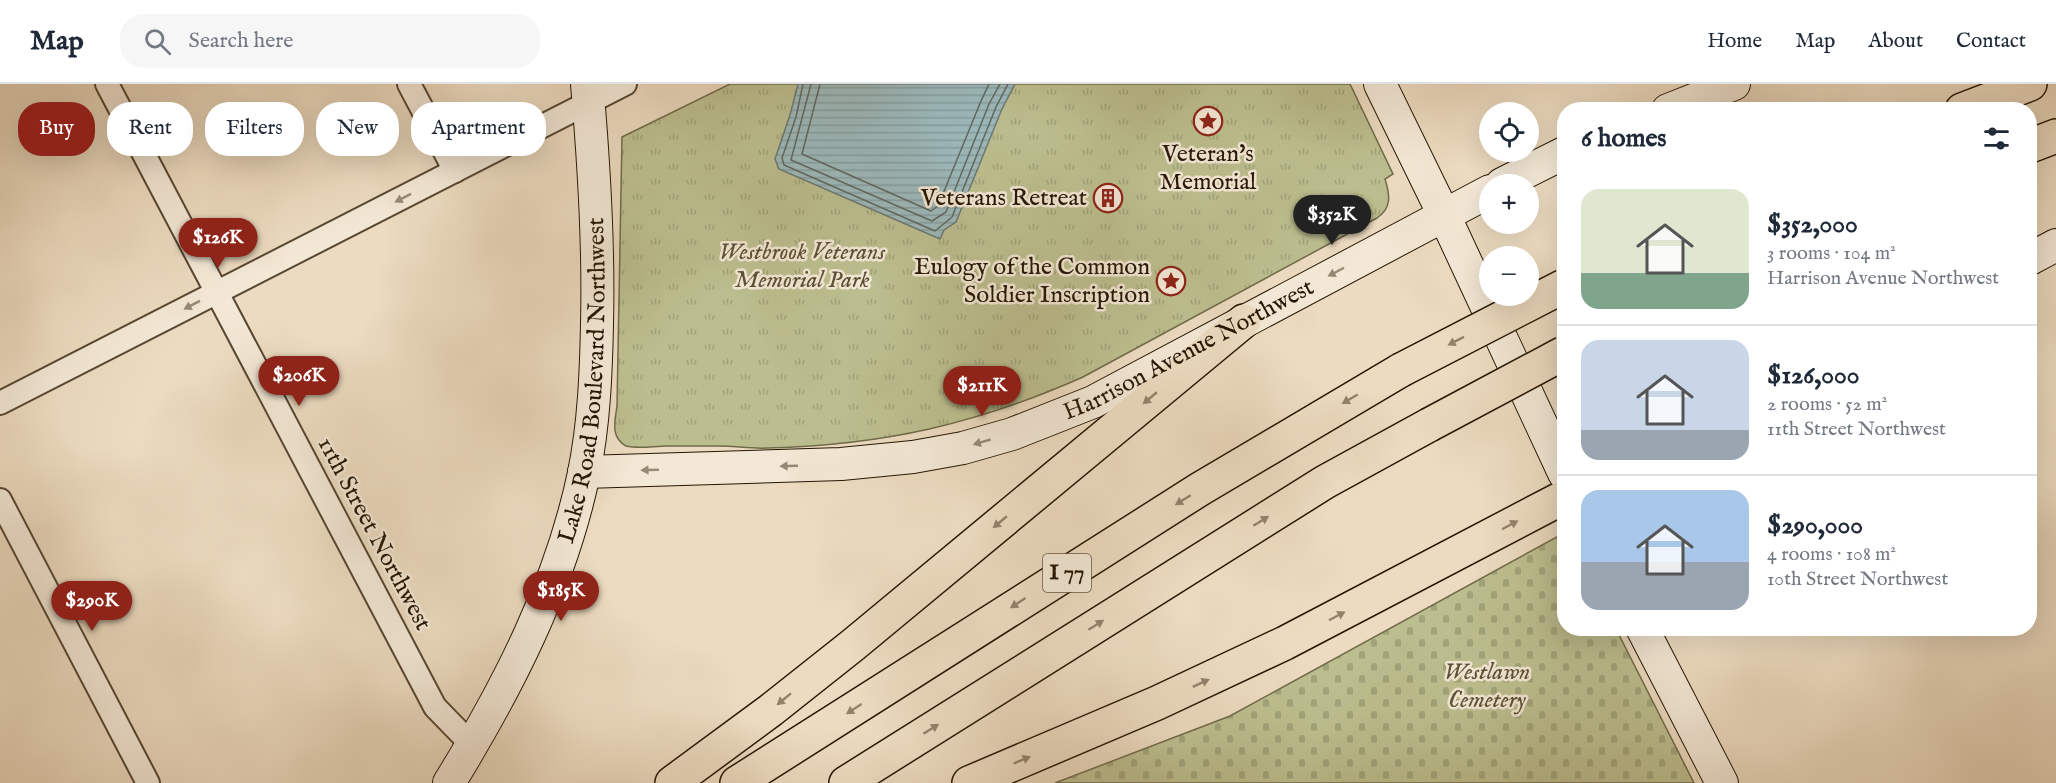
<!DOCTYPE html>
<html lang="en">
<head>
<meta charset="utf-8">
<style>
	:root { --surface:#fff; --page:#f6f6f7; --text:#1f2937; --muted:#747a83; --line:#e0e1e3; --accent:#8f2418 }
	body { margin:0; font-family:"IM FELL English",serif; background:var(--page); color:var(--text); height:100vh; display:flex; flex-direction:column; font-size:22px; white-space:nowrap }
	* { box-sizing:border-box; margin:0 }
	p { font-size:20px; color:var(--muted) }
	.icon { flex:none; width:33px; height:33px; fill:none; stroke:currentColor; stroke-width:2; stroke-linecap:round; stroke-linejoin:round }
	.map { position:relative; flex:1; overflow:hidden }
	.side { position:absolute; left:1557px; top:18px; width:480px; height:534px; display:flex; flex-direction:column; background:var(--surface); border-radius:24px; box-shadow:0 6px 24px #0002 }
	.side>* { flex:none }
	.hud { position:absolute; left:18px; top:18px; width:570px; height:54px; display:flex; gap:12px }
	.controls { position:absolute; left:1479px; top:18px; display:grid; gap:12px }
	.controls a { display:grid; place-items:center; width:60px; height:60px; border-radius:50%; background:var(--surface); box-shadow:0 6px 24px #0002; font-size:30px }
	.price { position:absolute; translate:-50% -51px; padding:0 14px; border-radius:21px; background:var(--accent); color:#fff; font-size:20px; line-height:39px; filter:drop-shadow(0 2px 3px #0008) }
	.price::after { content:''; position:absolute; left:50%; top:36px; width:18px; height:14px; margin-left:-9px; background:inherit; clip-path:polygon(0 0,100% 0,50% 100%) }
	.price.on { background:#222; color:#fff }
	ul { padding:0; list-style:none }
	li { display:flex; align-items:center; gap:18px; height:150px; padding:0 24px }
	li+li { border-top:2px solid var(--line) }
	li span { display:grid; place-items:center; flex:none; width:168px; height:120px; border-radius:18px; color:#555 }
	li>.icon { margin-inline-start:auto }
	span .icon { width:72px; height:72px; fill:#fffc; stroke-width:1 }
	li b { font-size:26px }
	h2 { display:flex; justify-content:space-between; align-items:center; height:72px; padding:0 24px; font-size:26px }
	.tag { padding:0 21px; border-radius:24px; background:var(--surface); box-shadow:0 6px 24px #0002; font-size:21px; line-height:54px }
	.tag.on { background:var(--accent); color:#fff }
	header { display:flex; align-items:center; gap:36px; box-sizing:border-box; height:84px; padding:0 30px; background:var(--surface); border-bottom:2px solid var(--line) }
	header strong { font-size:28px }
	nav { display:flex; gap:33px; margin-inline-start:auto; font-size:21px }
	.search { width:420px; height:54px; background:var(--page); display:flex; align-items:center; gap:15px; box-sizing:border-box; padding:0 21px; border-radius:24px; color:var(--muted); font-size:22px }
	.map>svg:first-child { display:block }
</style>
</head>
<body>
<header>
<strong>Map</strong>
<div class="search"><svg class="icon" aria-label="search" viewBox="0 0 24 24"><circle cx="10" cy="10" r="6"/><path d="M15 15l6 6"/></svg>Search here</div>
<nav><a>Home</a><a>Map</a><a>About</a><a>Contact</a></nav>
</header>
<div class="map">
<svg width="2056" height="699" viewBox="0 0 2056 699">
	<defs>
		<pattern id="grass-tufts" width="24" height="20" patternUnits="userSpaceOnUse" patternTransform="scale(1.5)"><rect width="24" height="20" fill="#bcbe8f"/><path d="M3 7l-1-3M5 7V3M7 7l1-3M15 17l-1-3M17 17v-4M19 17l1-3" fill="none" stroke="#a1a37a"/></pattern>
		<pattern id="cemetery-stones" width="16" height="16" patternUnits="userSpaceOnUse" patternTransform="scale(1.5)"><rect width="16" height="16" fill="#bcbe8f"/><path d="M2 7V4a2 2 0 0 1 4 0v3zM10 15v-3a2 2 0 0 1 4 0v3z" fill="#a1a37a"/></pattern>
		<pattern id="water-rules" width="6" height="5" patternUnits="userSpaceOnUse" patternTransform="scale(1.5)"><rect width="6" height="5" fill="#9cb9bc"/><path d="M0 2.5h6" fill="none" stroke="#869ea0"/></pattern>
	</defs>
	<rect width="100%" height="100%" fill="#ecdbc0"/>
	<filter id="stains"><feTurbulence type="fractalNoise" baseFrequency=".00333" numOctaves="4"/><feColorMatrix values="0 0 0 0 .2 0 0 0 0 .09 0 0 0 0 .02 0 0 0 .5 -.17"/></filter>
	<radialGradient id="worn" r=".72"><stop offset=".6" stop-color="#630" stop-opacity="0"/><stop offset="1" stop-color="#630" stop-opacity=".3"/></radialGradient>
	<path fill="url(#grass-tufts)" stroke="#706a49" stroke-width="1.5" d="M 730,0 L 1350,0 L 1393,90 L 1385,95 C 1390,111 1392,124 1377,134 L 1083,293 C 977,340 884,361 768,364 C 751,365 735,362 718,362 C 701,362 684,362 667,362 C 654,362 639,365 626,362 C 610,353 615,337 617,322 L 622,53 Z"/>
	<path fill="url(#cemetery-stones)" stroke="#706a49" stroke-width="1.5" d="M 1564,449 L 1564,544 L 1616,545 L 1694,699 L 1055,699 L 1230,632 Z"/>
	<path fill="url(#water-rules)" stroke="#6c7872" stroke-width="1.5" d="M 798,0 L 1015,0 L 1002,25 L 956,138 L 944,146 L 940,155 L 779,85 L 775,75 L 790,31 Z"/>
	<g fill="none" stroke-linecap="round" stroke-linejoin="round">
		<g stroke="#606860" stroke-width="1.5">
			<path d="M 803,0 L 796,33 L 782,74 L 784,81 L 935,147 L 952,133 L 996,23 L 1008,0"/>
			<path d="M 811,0 L 791,76 L 932,137 L 946,128 L 989,20 L 1000,0"/>
			<path d="M 820,0 L 802,70 L 931,127 L 938,122 L 981,17 L 989,0"/>
		</g>
		<g stroke="#574732" stroke-width="26">
			<g id="street">
				<path d="M 107,0 L 435,623 L 472,661"/>
				<path d="M 409,0 L 455,87"/>
				<path d="M 0,319 L 625,0"/>
				<path d="M 0,416 L 148,699"/>
			</g>
		</g>
		<g stroke="#251603" stroke-width="34">
			<g id="secondary">
				<path d="M 1380,0 L 1444,131 L 1564,389"/>
				<path d="M 1668,26 L 1734,0"/>
				<path d="M 1502,100 L 1564,69"/>
				<path d="M 2030,175 L 2056,161"/>
				<path id="s1" d="M 584,388 L 841,380 L 913,373 L 963,364 L 1012,350 L 1093,318 L 1490,107"/>
				<path d="M 1642,544 L 1722,699"/>
				<path id="s2" d="M 449,699 C 508,603 561,500 584,389 C 594,340 596,289 597,240 C 599,159 594,80 587,0"/>
			</g>
		</g>
		<g stroke="#251603" stroke-width="36">
			<g id="highway">
				<path d="M 1962,26 L 2030,0"/>
				<path d="M 2030,62 L 2056,52"/>
				<path d="M 672,699 L 771,626 L 853,561 L 1244,237"/>
				<path d="M 737,699 L 1200,405 L 1401,286"/>
				<path d="M 846,699 L 1325,398 L 1429,341"/>
				<path d="M 969,699 L 1157,619 L 1285,559 L 1564,413"/>
			</g>
		</g>
		<use href="#street" stroke="#f3e8d6" stroke-width="22"/>
		<use href="#secondary" stroke="#f3e8d6" stroke-width="32"/>
		<use href="#highway" stroke="#ecdbc0" stroke-width="33"/>
		<g stroke="#251603" stroke-width="36" stroke-linecap="butt">
			<g id="highway-bridge">
				<path d="M 1401,286 L 1564,202"/>
				<path d="M 1429,341 L 1564,269"/>
			</g>
		</g>
		<use href="#highway-bridge" stroke="#ecdbc0" stroke-width="33"/>
	</g>
	<defs><path id="oneway-solid" d="M-6-.8H1V-3.2L6.5 0L1 3.2V.8H-6Z" transform="scale(1.5)"/></defs>
	<g fill="#968a77">
		<use href="#oneway-solid" transform="translate(403 114) rotate(153)"/>
		<use href="#oneway-solid" transform="translate(1336 188) rotate(152)"/>
		<use href="#oneway-solid" transform="translate(192 221) rotate(153)"/>
		<use href="#oneway-solid" transform="translate(982 358) rotate(164)"/>
		<use href="#oneway-solid" transform="translate(789 382) rotate(178)"/>
		<use href="#oneway-solid" transform="translate(650 386) rotate(178)"/>
	</g>
	<g fill="#92826b">
		<use href="#oneway-solid" transform="translate(1456 257) rotate(153)"/>
		<use href="#oneway-solid" transform="translate(1150 314) rotate(140)"/>
		<use href="#oneway-solid" transform="translate(1350 315) rotate(150)"/>
		<use href="#oneway-solid" transform="translate(1183 416) rotate(148)"/>
		<use href="#oneway-solid" transform="translate(1261 437) rotate(-32)"/>
		<use href="#oneway-solid" transform="translate(1000 438) rotate(140)"/>
		<use href="#oneway-solid" transform="translate(1510 441) rotate(-28)"/>
		<use href="#oneway-solid" transform="translate(1018 519) rotate(147)"/>
		<use href="#oneway-solid" transform="translate(1337 532) rotate(-28)"/>
		<use href="#oneway-solid" transform="translate(1096 541) rotate(-32)"/>
		<use href="#oneway-solid" transform="translate(1201 599) rotate(-25)"/>
		<use href="#oneway-solid" transform="translate(784 615) rotate(141)"/>
		<use href="#oneway-solid" transform="translate(854 625) rotate(147)"/>
		<use href="#oneway-solid" transform="translate(931 645) rotate(-32)"/>
		<use href="#oneway-solid" transform="translate(1022 676) rotate(-23)"/>
	</g>
	<defs>
		<g id="sight-ring" transform="scale(1.5)"><circle r="9.5" fill="#f3e8d6" stroke="#8f2418" stroke-width="1.5"/><path d="M0-6L1.8-2.2L6-1.7L2.9 1.2L3.7 5.4L0 3.3L-3.7 5.4L-2.9 1.2L-6-1.7L-1.8-2.2Z" fill="#8f2418"/></g>
		<g id="building-ring" transform="scale(1.5)"><circle r="9.5" fill="#f3e8d6" stroke="#8f2418" stroke-width="1.5"/><path d="M-4-6H4V6H1V3H-1V6H-4ZM-2.5-4.3h1.7v1.8h-1.7ZM.8-4.3h1.7v1.8H.8ZM-2.5-1h1.7V.8h-1.7ZM.8-1h1.7V.8H.8Z" fill="#8f2418"/></g>
	</defs>
	<g fill-rule="evenodd">
		<use href="#sight-ring" x="1208" y="37"/>
		<use href="#building-ring" x="1108" y="114"/>
		<use href="#sight-ring" x="1171" y="197"/>
	</g>
	<g text-anchor="middle" dominant-baseline="central" stroke-width="5" stroke-linejoin="round" paint-order="stroke">
		<rect fill="#f3e8d6" stroke="#635542" stroke-width="1.5" x="1043" y="470" width="48" height="38" rx="4.5"/>
		<g font-size="22" font-weight="bold" fill="#251603">
			<text x="1067" y="489">I 77</text>
		</g>
		<g font-size="24" fill="#251603" stroke="#f3e8d6" text-anchor="end">
			<text x="1208" y="70" text-anchor="middle">Veteran's<tspan x="1208" dy="28">Memorial</tspan></text>
			<text x="1087" y="114">Veterans Retreat</text>
			<text x="1150" y="183">Eulogy of the Common<tspan x="1150" dy="28">Soldier Inscription</tspan></text>
		</g>
		<g font-size="24" font-style="italic" fill="#5a5134" stroke="#f3e8d6">
			<text x="802" y="168">Westbrook Veterans<tspan x="802" dy="28">Memorial Park</tspan></text>
			<text x="1487" y="588">Westlawn<tspan x="1487" dy="28">Cemetery</tspan></text>
		</g>
		<g font-size="24" fill="#251603" stroke="#f3e8d6">
			<text stroke="none"><textPath href="#s1" startOffset="627">Harrison Avenue Northwest</textPath></text>
			<text stroke="none"><textPath href="#s2" startOffset="432">Lake Road Boulevard Northwest</textPath></text>
			<text transform="translate(374 450) rotate(62)">11th Street Northwest</text>
		</g>
	</g>
	<rect width="100%" height="100%" filter="url(#stains)"/>
	<rect width="100%" height="100%" fill="url(#worn)"/>
</svg>
<div class="controls">
<a><svg class="icon" aria-label="locate" viewBox="0 0 24 24"><circle cx="12" cy="12" r="6"/><path d="M12 2v4M12 18v4M2 12h4M18 12h4"/></svg></a>
<a>+</a>
<a>−</a>
</div>
<b class="price on" style="left:1332px;top:162px">$352K</b>
<b class="price" style="left:218px;top:185px">$126K</b>
<b class="price" style="left:299px;top:323px">$206K</b>
<b class="price" style="left:982px;top:333px">$211K</b>
<b class="price" style="left:561px;top:538px">$185K</b>
<b class="price" style="left:92px;top:548px">$290K</b>
<div class="hud">
<a class="tag on">Buy</a>
<a class="tag">Rent</a>
<a class="tag">Filters</a>
<a class="tag">New</a>
<a class="tag">Apartment</a>
</div>
<section class="side">
<h2>6 homes<svg class="icon" aria-label="filters" viewBox="0 0 24 24"><path d="M4 7h16M4 17h16"/><circle cx="9" cy="7" r="2"/><circle cx="15" cy="17" r="2"/></svg></h2>
<ul>
<li><span style="background:linear-gradient(#dfe7d0 70%,#7fa58c 0)"><svg class="icon" aria-label="home" viewBox="0 0 24 24"><path d="M3 11l9-7 9 7M6 9v11h12V9"/></svg></span><div><b>$352,000</b><p>3 rooms · 104 m²</p><p>Harrison Avenue Northwest</p></div></li>
<li><span style="background:linear-gradient(#c9d6e8 75%,#9aa5b1 0)"><svg class="icon" aria-label="home" viewBox="0 0 24 24"><path d="M3 11l9-7 9 7M6 9v11h12V9"/></svg></span><div><b>$126,000</b><p>2 rooms · 52 m²</p><p>11th Street Northwest</p></div></li>
<li><span style="background:linear-gradient(#a9c7e8 60%,#9aa5b1 0)"><svg class="icon" aria-label="home" viewBox="0 0 24 24"><path d="M3 11l9-7 9 7M6 9v11h12V9"/></svg></span><div><b>$290,000</b><p>4 rooms · 108 m²</p><p>10th Street Northwest</p></div></li>
</ul>
</section>
</div>
</body>
</html>
